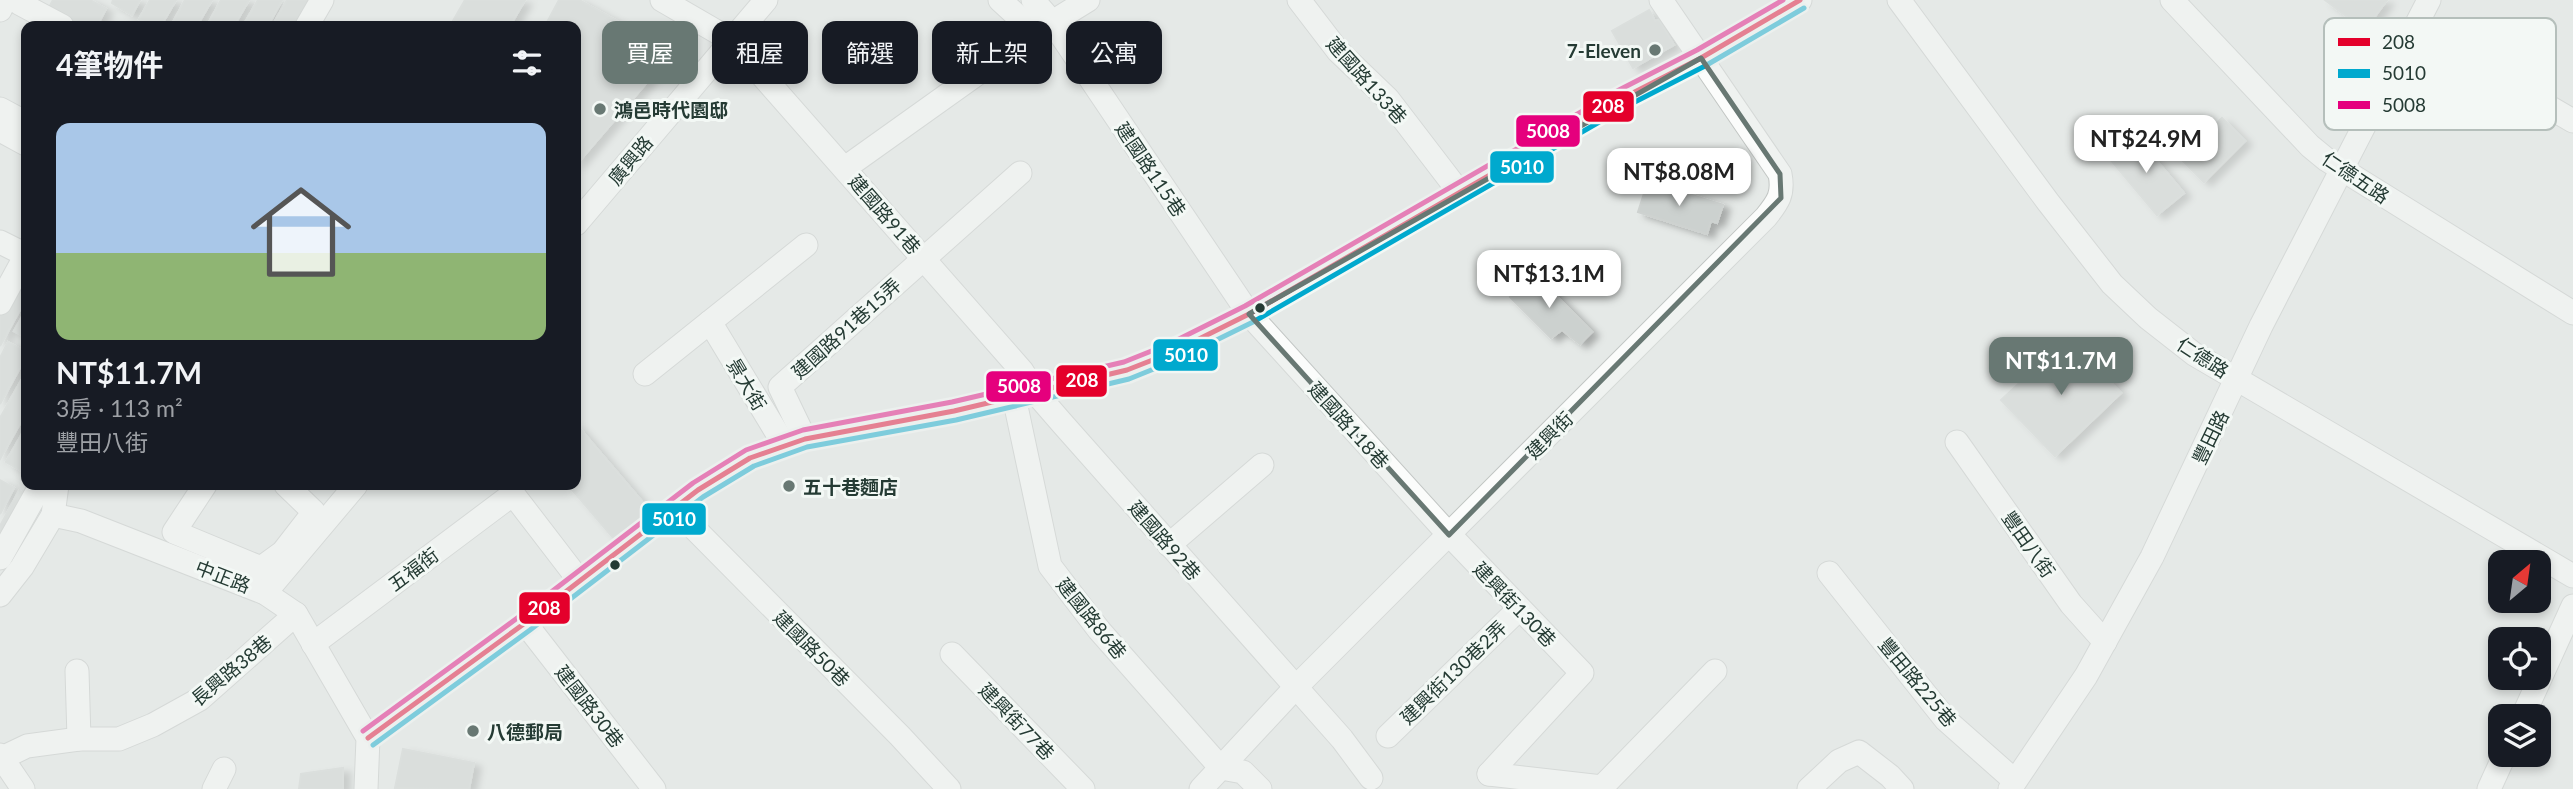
<!DOCTYPE html>
<html lang="zh-TW">
<head>
<meta charset="utf-8">
<style>
	:root { --surface:#171b24; --page:#242831; --text:#f1f3f6; --muted:#9ea1a6; --line:#363941; --accent:#687873 }
	body { margin:0; font-family:Lato,"Noto Sans TC",sans-serif; background:var(--page); color:var(--text); height:100vh; display:flex; flex-direction:column; font-size:26px; white-space:nowrap }
	* { box-sizing:border-box; margin:0 }
	p { font-size:23px; color:var(--muted) }
	.icon { flex:none; width:38px; height:38px; fill:none; stroke:currentColor; stroke-width:2; stroke-linecap:round; stroke-linejoin:round }
	.map { position:relative; flex:1; overflow:hidden }
	.panel { position:absolute; left:21px; top:21px; width:560px; height:469px; display:flex; flex-direction:column; background:var(--surface); border-radius:14px; box-shadow:0 4px 10px #0003 }
	.panel>* { flex:none }
	.guide { position:absolute; left:602px; top:21px; width:665px; height:63px; display:flex; gap:14px }
	.needle { width:46px; rotate:29deg }
	.tools { position:absolute; left:2488px; top:550px; display:grid; gap:14px }
	.tools a { display:grid; place-items:center; width:63px; height:63px; border-radius:14px; background:var(--surface); box-shadow:0 4px 10px #0003; font-size:35px }
	.price { position:absolute; translate:-50% -60px; padding:0 16px; border-radius:14px; background:#fff; color:#222; font-size:23px; line-height:46px; filter:drop-shadow(0 2px 4px #0008) }
	.price::after { content:''; position:absolute; left:50%; top:42px; width:21px; height:16px; margin-left:-10px; background:inherit; clip-path:polygon(0 0,100% 0,50% 100%) }
	.price.current { background:var(--accent); color:#fff }
	ul { padding:0; list-style:none }
	li { display:grid; align-content:center; gap:14px; height:371px; padding:0 35px }
	li+li { border-top:2px solid var(--line) }
	li span { display:grid; place-items:center; height:217px; border-radius:14px; color:#555 }
	li>.icon { margin-inline-start:auto }
	span .icon { width:126px; height:126px; fill:#fffc; stroke-width:1 }
	li b { font-size:30px }
	h2 { display:flex; justify-content:space-between; align-items:center; height:84px; padding:0 35px; font-size:30px }
	.pill { padding:0 24px; border-radius:14px; background:var(--surface); box-shadow:0 4px 10px #0003; font-size:24px; line-height:63px }
	.pill.current { background:var(--accent); color:#fff }
	.map>svg:first-child { display:block }
</style>
</head>
<body>
<div class="map">
<svg width="2573" height="789" viewBox="0 0 2573 789">
	<defs>
		<filter id="shadow"><feDropShadow dx="7" dy="4" stdDeviation="3.5" flood-color="#0004"/></filter>
	</defs>
	<rect width="100%" height="100%" fill="#e5e9e7"/>
	<g fill="#ccd1cf" stroke="#ced2d0" stroke-width="2" filter="url(#shadow)">
		<path d="M 53,0 L 90,0 L 106,9 L 97,26 L 39,26 Z"/>
		<path d="M 113,0 L 140,0 L 132,15 L 112,3 Z"/>
		<path d="M 150,0 L 176,0 L 161,26 L 152,26 L 139,19 Z"/>
		<path d="M 185,0 L 212,0 L 197,26 L 171,26 Z"/>
		<path d="M 221,0 L 249,0 L 234,26 L 207,26 Z"/>
		<path d="M 258,0 L 282,0 L 268,26 L 243,26 Z"/>
		<path d="M 287,0 L 310,0 L 296,26 L 272,26 Z"/>
		<path d="M 465,0 L 525,0 L 510,26 L 450,26 Z"/>
		<path d="M 559,0 L 579,0 L 673,52 L 576,165 L 576,26 L 545,26 Z"/>
		<path d="M 2325,0 L 2387,0 L 2365,30 Z"/>
		<path d="M 1649,10 L 1655,21 L 1659,20 L 1674,45 L 1633,68 L 1612,31 Z"/>
		<path d="M 2222,118 L 2245,141 L 2204,182 L 2181,159 Z"/>
		<path d="M 2136,136 L 2184,193 L 2157,215 L 2109,158 Z"/>
		<path d="M 1648,181 L 1723,205 L 1717,223 L 1711,221 L 1707,234 L 1638,212 Z"/>
		<path d="M 26,258 L 26,299 L 0,346 L 0,307 Z"/>
		<path d="M 1534,273 L 1592,332 L 1580,344 L 1562,330 L 1551,338 L 1510,297 Z"/>
		<path d="M 26,310 L 26,337 L 14,331 Z"/>
		<path d="M 2068,338 L 2121,393 L 2055,456 L 2001,400 Z"/>
		<path d="M 8,342 L 26,352 L 26,357 L 0,404 L 0,358 Z"/>
		<path d="M 26,372 L 26,413 L 0,459 L 0,418 Z"/>
		<path d="M 576,424 L 651,512 L 616,541 L 568,485 L 576,485 Z"/>
		<path d="M 26,427 L 26,470 L 25,473 L 6,462 Z"/>
		<path d="M 0,480 L 14,488 L 0,514 Z"/>
		<path d="M 19,491 L 29,495 L 0,551 L 0,526 Z"/>
		<path d="M 403,749 L 474,763 L 469,789 L 395,788 Z"/>
		<path d="M 343,768 L 343,789 L 299,789 L 301,774 Z"/>
	</g>
	<g fill="none" stroke-linecap="round" stroke-linejoin="round">
		<g stroke="#c2c6c4" stroke-width="25">
			<g id="minor">
				<path d="M 21,0 L 19,3 L 62,26"/>
				<path d="M 662,0 L 731,40 L 1022,371 L 1035,392 L 1061,422 L 1342,739 L 1371,778"/>
				<path d="M 1000,0 L 1025,23 L 1033,34"/>
				<path d="M 1033,0 L 1053,23 L 1249,314 L 1443,528 L 1582,673 L 1489,774"/>
				<path d="M 1299,0 L 1338,51 L 1388,99 L 1460,193"/>
				<path d="M 1899,0 L 2048,202 L 2112,284 L 2148,318 L 2194,354 L 2573,576"/>
				<path d="M 2172,0 L 2310,146 L 2327,160 L 2573,313"/>
				<path d="M 0,10 L 5,0"/>
				<path d="M 307,26 L 322,0"/>
				<path d="M 2415,29 L 2573,121"/>
				<path d="M 0,109 L 26,123"/>
				<path d="M 0,130 L 26,144"/>
				<path d="M 845,168 L 1033,34 L 1088,0"/>
				<path d="M 576,224 L 766,0"/>
				<path d="M 0,242 L 26,255 L 0,303"/>
				<path d="M 710,322 L 785,446"/>
				<path d="M 645,374 L 806,245"/>
				<path d="M 1014,397 L 1050,566 L 1099,630 L 1221,768 L 1243,772 L 1260,789"/>
				<path d="M 805,439 L 780,387 L 1020,173"/>
				<path d="M 1957,442 L 2071,604 L 2105,642"/>
				<path d="M 205,485 L 174,532 L 261,568 L 283,552 L 314,512 L 286,485"/>
				<path d="M 674,508 L 900,736 L 949,789"/>
				<path d="M 53,515 L 57,485"/>
				<path d="M 1169,545 L 1262,465"/>
				<path d="M 0,558 L 41,485"/>
				<path d="M 1829,573 L 1946,720 L 2015,781"/>
				<path d="M 265,593 L 356,485"/>
				<path d="M 0,595 L 22,567 L 53,515 L 81,521 L 265,593 L 296,614 L 368,738 L 366,789"/>
				<path d="M 525,623 L 654,789"/>
				<path d="M 313,644 L 513,494 L 579,580"/>
				<path d="M 952,654 L 1083,789"/>
				<path d="M 77,671 L 79,739"/>
				<path d="M 2523,716 L 2573,606"/>
				<path d="M 1388,736 L 1519,609"/>
				<path d="M 368,738 L 525,623 L 698,490 L 750,458 L 805,439 L 954,411 L 1127,370 L 1173,352 L 1249,314 L 1623,98 L 1701,58 L 1800,0"/>
				<path d="M 0,755 L 23,789"/>
				<path d="M 2,758 L 27,746 L 79,739 L 119,739 L 153,725 L 200,699 L 296,614"/>
				<path d="M 1489,774 L 1602,787 L 1715,671"/>
				<path d="M 214,789 L 224,769"/>
				<path d="M 1201,789 L 1295,688 L 1766,217 C 1778,202 1784,194 1780,174 L 1661,0"/>
				<path d="M 1809,789 L 1839,761 L 1859,752 L 1890,776 L 1902,789"/>
				<path d="M 2010,789 L 2086,676 L 2152,557 L 2261,326 L 2429,0"/>
				<path d="M 2489,789 L 2505,754"/>
			</g>
		</g>
		<use href="#minor" stroke="#fbfcfb" stroke-width="23"/>
		<g stroke="#f3f8f5" stroke-width="10">
			<path id="bus-1" d="M 368,738 L 525,623 L 698,490 L 750,458 L 805,439 L 954,411 L 1127,370 L 1173,352 L 1249,314 L 1623,98 L 1701,58 L 1800,0"/>
		</g>
		<g stroke="#f3f8f5" stroke-width="10">
			<path id="bus-2" d="M 373,745 L 530,630 L 703,497 L 754,466 L 807,447 L 956,420 L 1129,379 L 1176,360 L 1253,322 L 1627,106 L 1705,66 L 1804,8"/>
		</g>
		<g stroke="#f3f8f5" stroke-width="10">
			<path id="bus-3" d="M 363,731 L 520,616 L 693,483 L 746,450 L 803,430 L 952,402 L 1124,362 L 1169,344 L 1245,306 L 1619,90 L 1697,50 L 1783,0"/>
		</g>
		<use href="#bus-1" stroke="#e4002b" stroke-width="5"/>
		<use href="#bus-2" stroke="#00a9ce" stroke-width="5"/>
		<use href="#bus-3" stroke="#e5007d" stroke-width="5"/>
	</g>
	<path d="M0 0H2573V789H0ZM 1701,58 L 1780,174 L 1781,198 L 1449,535 L 1249,314 Z" fill="#e5e9e7" fill-opacity=".55" fill-rule="evenodd"/>
	<path fill="none" stroke="#687873" stroke-width="5" stroke-linejoin="round" d="M 1701,58 L 1780,174 L 1781,198 L 1449,535 L 1249,314 Z"/>
	<g fill="#687873" stroke="#f3f8f5" stroke-width="2.5">
		<circle cx="1655" cy="50" r="7"/>
		<circle cx="600" cy="109" r="7"/>
		<circle cx="789" cy="486" r="7"/>
		<circle cx="473" cy="731" r="7"/>
	</g>
	<g fill="#253b34" stroke="#f3f8f5" stroke-width="2.5">
		<circle cx="1260" cy="308" r="6"/>
		<circle cx="615" cy="565" r="6"/>
	</g>
	<g text-anchor="middle" dominant-baseline="central" stroke-width="6" stroke-linejoin="round" paint-order="stroke">
		<g font-size="19" font-weight="bold" fill="#253b34" stroke="#f3f8f5" text-anchor="start">
			<text x="1641" y="50" text-anchor="end">7-Eleven</text>
			<text x="614" y="109">鴻邑時代園邸</text>
			<text x="803" y="486">五十巷麵店</text>
			<text x="487" y="731">八德郵局</text>
		</g>
		<g font-size="19" fill="#253b34" stroke="#f3f8f5">
			<text transform="translate(1367 80) rotate(48)">建國路133巷</text>
			<text transform="translate(630 160) rotate(-50)">廣興路</text>
			<text transform="translate(1151 169) rotate(56)">建國路115巷</text>
			<text transform="translate(2356 177) rotate(34)">仁德五路</text>
			<text transform="translate(885 214) rotate(49)">建國路91巷</text>
			<text transform="translate(846 328) rotate(-42)">建國路91巷15弄</text>
			<text transform="translate(2203 357) rotate(33)">仁德路</text>
			<text transform="translate(747 384) rotate(59)">景大街</text>
			<text transform="translate(1349 425) rotate(48)">建國路118巷</text>
			<text transform="translate(1549 435) rotate(-45)">建興街</text>
			<text transform="translate(2210 437) rotate(-64)">豐田路</text>
			<text transform="translate(1165 540) rotate(49)">建國路92巷</text>
			<text transform="translate(2029 544) rotate(55)">豐田八街</text>
			<text transform="translate(413 569) rotate(-37)">五福街</text>
			<text transform="translate(223 576) rotate(21)">中正路</text>
			<text transform="translate(1515 604) rotate(46)">建興街130巷</text>
			<text transform="translate(1092 618) rotate(51)">建國路86巷</text>
			<text transform="translate(812 648) rotate(45)">建國路50巷</text>
			<text transform="translate(231 670) rotate(-40)">長興路38巷</text>
			<text transform="translate(1453 672) rotate(-44)">建興街130巷2弄</text>
			<text transform="translate(1918 682) rotate(50)">豐田路225巷</text>
			<text transform="translate(590 706) rotate(52)">建國路30巷</text>
			<text transform="translate(1017 721) rotate(46)">建興街77巷</text>
		</g>
	</g>
	<rect x="2324" y="18" width="232" height="112" rx="10" fill="#f3f8f5" stroke="#b5bfbb" stroke-width="2"/>
	<rect x="2338" y="38" width="32" height="8" fill="#e4002b"/>
	<rect x="2338" y="69" width="32" height="9" fill="#00a9ce"/>
	<rect x="2338" y="101" width="32" height="8" fill="#e5007d"/>
	<g font-size="19" fill="#253b34">
		<text x="2382" y="49">208</text>
		<text x="2382" y="80">5010</text>
		<text x="2382" y="112">5008</text>
	</g>
	<g stroke="#f3f8f5" stroke-width="2.5">
		<rect x="1582" y="90" width="53" height="33" rx="7" fill="#e4002b"/>
		<rect x="1515" y="114" width="66" height="34" rx="7" fill="#e5007d"/>
		<rect x="1489" y="150" width="66" height="34" rx="7" fill="#00a9ce"/>
		<rect x="1152" y="338" width="67" height="34" rx="7" fill="#00a9ce"/>
		<rect x="1055" y="364" width="53" height="34" rx="7" fill="#e4002b"/>
		<rect x="985" y="370" width="67" height="33" rx="7" fill="#e5007d"/>
		<rect x="641" y="502" width="66" height="34" rx="7" fill="#00a9ce"/>
		<rect x="518" y="591" width="53" height="34" rx="7" fill="#e4002b"/>
	</g>
	<g font-size="19" text-anchor="middle" font-weight="bold" fill="#fff">
		<text x="1608" y="113">208</text>
		<text x="1548" y="138">5008</text>
		<text x="1522" y="174">5010</text>
		<text x="1186" y="362">5010</text>
		<text x="1082" y="387">208</text>
		<text x="1019" y="393">5008</text>
		<text x="674" y="526">5010</text>
		<text x="544" y="615">208</text>
	</g>
</svg>
<div class="tools">
<a><svg class="needle" viewBox="-14 -14 28 28"><path d="M0-13l5 13h-10z" fill="#e53935"/><path d="M0 13l5-13h-10z" fill="#9ea1a6"/></svg></a>
<a><svg class="icon" aria-label="locate" viewBox="0 0 24 24"><circle cx="12" cy="12" r="6"/><path d="M12 2v4M12 18v4M2 12h4M18 12h4"/></svg></a>
<a><svg class="icon" aria-label="layers" viewBox="0 0 24 24"><path d="M12 4l9 5-9 5-9-5zM3 14l9 5 9-5"/></svg></a>
</div>
<b class="price" style="left:2146px;top:175px">NT$24.9M</b>
<b class="price" style="left:1679px;top:208px">NT$8.08M</b>
<b class="price" style="left:1549px;top:310px">NT$13.1M</b>
<b class="price current" style="left:2061px;top:397px">NT$11.7M</b>
<div class="guide">
<a class="pill current">買屋</a>
<a class="pill">租屋</a>
<a class="pill">篩選</a>
<a class="pill">新上架</a>
<a class="pill">公寓</a>
</div>
<section class="panel">
<h2>4筆物件<svg class="icon" aria-label="filters" viewBox="0 0 24 24"><path d="M4 7h16M4 17h16"/><circle cx="9" cy="7" r="2"/><circle cx="15" cy="17" r="2"/></svg></h2>
<ul>
<li><span style="background:linear-gradient(#a9c7e8 60%,#8fb573 0)"><svg class="icon" aria-label="home" viewBox="0 0 24 24"><path d="M3 11l9-7 9 7M6 9v11h12V9"/></svg></span><div><b>NT$11.7M</b><p>3房 · 113 m²</p><p>豐田八街</p></div></li>
</ul>
</section>
</div>
</body>
</html>
